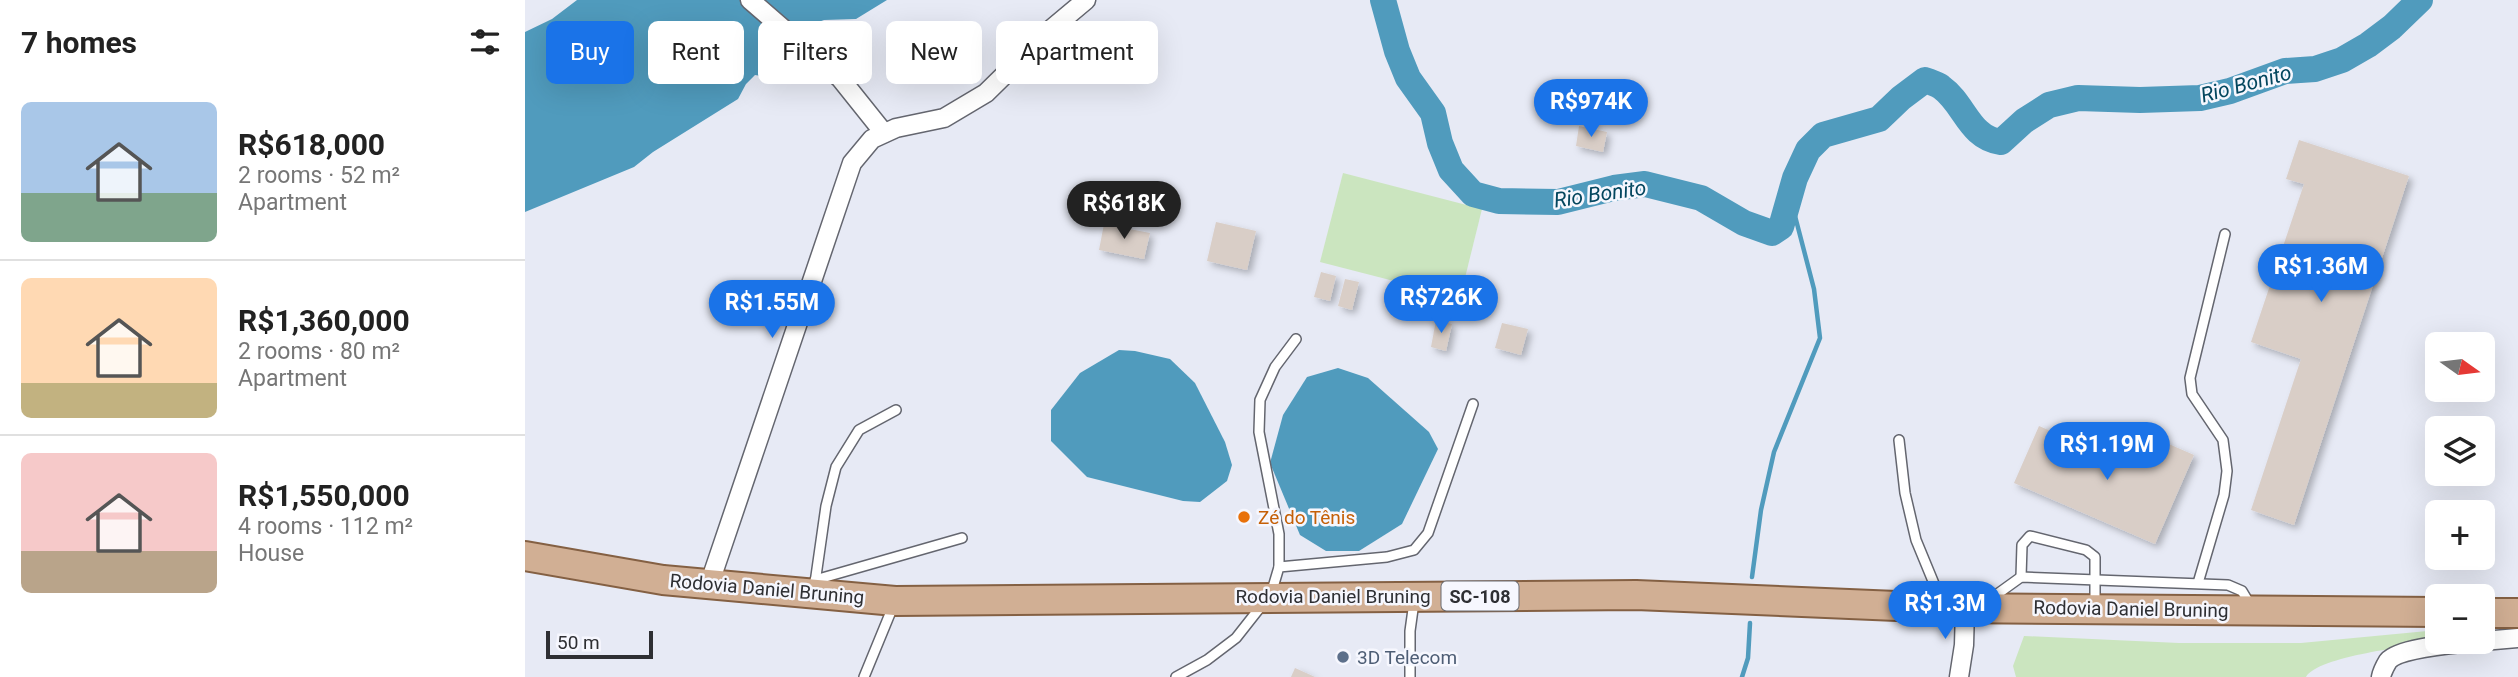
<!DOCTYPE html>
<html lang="en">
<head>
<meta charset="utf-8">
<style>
	:root { --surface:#fff; --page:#f6f6f6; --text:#222; --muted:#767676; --line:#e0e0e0; --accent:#1a73e8 }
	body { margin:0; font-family:Roboto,sans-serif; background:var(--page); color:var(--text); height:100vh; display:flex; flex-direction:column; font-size:26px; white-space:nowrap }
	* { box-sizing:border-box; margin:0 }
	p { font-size:23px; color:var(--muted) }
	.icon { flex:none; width:38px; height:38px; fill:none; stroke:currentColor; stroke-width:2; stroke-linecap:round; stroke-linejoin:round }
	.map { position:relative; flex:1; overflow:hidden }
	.sheet { display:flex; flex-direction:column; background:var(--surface); width:525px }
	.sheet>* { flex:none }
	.banner { position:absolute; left:21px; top:21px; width:665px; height:63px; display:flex; gap:14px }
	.needle { width:46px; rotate:104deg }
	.buttons { position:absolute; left:1900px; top:332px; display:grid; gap:14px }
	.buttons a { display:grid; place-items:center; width:70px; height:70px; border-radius:10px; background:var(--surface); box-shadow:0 7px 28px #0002; font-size:35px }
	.scale { position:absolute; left:21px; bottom:18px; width:107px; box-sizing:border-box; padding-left:7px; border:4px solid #2e2f33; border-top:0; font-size:19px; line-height:24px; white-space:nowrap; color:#2e2f33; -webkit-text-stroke:5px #f6f7fe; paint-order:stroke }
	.price { position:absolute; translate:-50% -60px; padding:0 16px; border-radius:24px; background:var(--accent); color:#fff; font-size:23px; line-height:46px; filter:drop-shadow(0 2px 4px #0008) }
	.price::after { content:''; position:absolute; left:50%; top:42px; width:21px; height:16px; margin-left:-10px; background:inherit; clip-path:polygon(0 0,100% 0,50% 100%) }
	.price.current { background:#222; color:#fff }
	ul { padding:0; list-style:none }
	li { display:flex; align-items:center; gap:21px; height:175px; padding:0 21px }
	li+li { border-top:2px solid var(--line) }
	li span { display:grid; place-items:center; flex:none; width:196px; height:140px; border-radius:10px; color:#555 }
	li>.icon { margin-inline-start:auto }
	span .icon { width:84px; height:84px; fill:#fffc; stroke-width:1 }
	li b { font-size:30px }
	h2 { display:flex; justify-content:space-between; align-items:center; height:84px; padding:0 21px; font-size:30px }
	.chip { padding:0 24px; border-radius:10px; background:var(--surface); box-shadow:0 7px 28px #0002; font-size:24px; line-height:63px }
	.chip.current { background:var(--accent); color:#fff }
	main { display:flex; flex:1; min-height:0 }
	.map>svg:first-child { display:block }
</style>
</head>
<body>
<main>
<section class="sheet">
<h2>7 homes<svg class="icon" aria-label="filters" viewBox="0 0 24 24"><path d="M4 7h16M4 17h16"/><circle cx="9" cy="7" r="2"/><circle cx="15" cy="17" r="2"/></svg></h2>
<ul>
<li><span style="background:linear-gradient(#a9c7e8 65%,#7fa58c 0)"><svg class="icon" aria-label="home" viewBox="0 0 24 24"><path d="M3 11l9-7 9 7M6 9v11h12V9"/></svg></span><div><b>R$618,000</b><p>2 rooms · 52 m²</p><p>Apartment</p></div></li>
<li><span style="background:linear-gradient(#ffd9b3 75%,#c2b280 0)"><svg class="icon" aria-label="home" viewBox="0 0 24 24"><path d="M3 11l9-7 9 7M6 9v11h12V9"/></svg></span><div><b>R$1,360,000</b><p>2 rooms · 80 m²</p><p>Apartment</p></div></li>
<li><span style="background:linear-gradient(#f6c9c9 70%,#b9a48a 0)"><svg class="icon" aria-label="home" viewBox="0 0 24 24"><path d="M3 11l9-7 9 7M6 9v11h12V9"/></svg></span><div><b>R$1,550,000</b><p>4 rooms · 112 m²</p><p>House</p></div></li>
</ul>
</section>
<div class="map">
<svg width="1993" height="677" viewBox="0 0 1993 677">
	<defs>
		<filter id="shadow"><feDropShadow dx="4" dy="4" stdDeviation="3.5" flood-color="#0004"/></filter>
	</defs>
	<rect width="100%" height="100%" fill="#e7eaf5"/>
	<g fill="#cbe5bf">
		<path d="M 818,173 L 957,209 L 935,298 L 795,262 Z"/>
		<path d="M 1913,630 L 1913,642 C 1886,646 1793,656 1781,677 L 1491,677 L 1488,666 L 1499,636 L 1654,643 L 1776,643 Z"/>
	</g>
	<g fill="#509bbd">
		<path d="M 52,0 L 362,0 L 331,19 L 299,20 L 275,29 L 265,40 L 263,59 L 254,79 L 230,75 L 221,84 L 213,99 L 128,152 L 109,167 L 0,212 L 0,32 L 27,19 Z"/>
		<path d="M 594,350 L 610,351 L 645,359 L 670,383 L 700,442 L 707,465 L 702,481 L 675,502 L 658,501 L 562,477 L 526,441 L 526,410 L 555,373 Z"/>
		<path d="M 813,368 L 843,378 L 904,432 L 913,449 L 877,524 L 834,551 L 801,551 L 775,535 L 745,463 L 758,415 L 782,377 Z"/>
	</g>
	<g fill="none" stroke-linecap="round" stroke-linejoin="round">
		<g stroke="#509bbd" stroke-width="4.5">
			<path d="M 1227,577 L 1236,510 L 1249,452 L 1295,338 L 1289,289 L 1270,216 L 1261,208"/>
			<path d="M 1217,677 L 1223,658 L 1225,623"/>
		</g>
		<path stroke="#509bbd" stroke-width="26" d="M 858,0 L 872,51 L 883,78 L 908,113 L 915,143 L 926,170 L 948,194 L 974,201 L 1033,202 L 1089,188 L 1120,184 L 1176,198 L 1219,223 L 1247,233 L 1256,227 L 1270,178 L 1283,150 L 1298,135 L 1354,119 L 1376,98 L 1400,80 C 1405,82 1412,84 1416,87 C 1440,104 1444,138 1476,142 L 1499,121 L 1524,105 L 1553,98 L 1615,100 L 1675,98 L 1705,91 L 1760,71 L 1790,69 L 1817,60 L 1843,45 L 1867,27 L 1895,0"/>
	</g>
	<g fill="#d9cec7" filter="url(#shadow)">
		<path d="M 1054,126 L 1082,132 L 1078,152 L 1051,146 Z"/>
		<path d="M 1774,140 L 1884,176 L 1769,525 L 1726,510 L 1776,359 L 1726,342 L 1779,184 L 1761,179 Z"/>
		<path d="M 691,222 L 731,231 L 722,270 L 682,261 Z"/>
		<path d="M 579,224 L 625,233 L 619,259 L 574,250 Z"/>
		<path d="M 796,272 L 811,276 L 805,301 L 789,297 Z"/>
		<path d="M 820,279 L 834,282 L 827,310 L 813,306 Z"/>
		<path d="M 911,320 L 927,324 L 921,351 L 906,347 Z"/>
		<path d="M 977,323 L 1003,329 L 996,355 L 970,348 Z"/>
		<path d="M 1514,426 L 1600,463 L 1606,451 L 1621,458 L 1630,438 L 1669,455 L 1630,544 L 1489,483 Z"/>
		<path d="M 770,668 L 790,677 L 766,677 Z"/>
	</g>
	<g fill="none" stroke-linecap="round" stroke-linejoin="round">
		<g stroke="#64666f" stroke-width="12">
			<g id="lane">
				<path d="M 1374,440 L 1380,493 L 1391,540 L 1417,603"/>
				<path d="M 754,567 L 754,534 L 734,432 L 735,400 L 750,367 L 771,339"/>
				<path d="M 1496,577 L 1497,545 L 1505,536 L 1561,550 L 1570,557 L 1570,606"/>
				<path d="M 290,580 L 437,538"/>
				<path d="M 1673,583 L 1699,495 L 1702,471 L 1698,440 L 1667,394 L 1665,378 L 1700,234"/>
				<path d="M 289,590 L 301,506 L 311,467 L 334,430 L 371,410"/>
				<path d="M 746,594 L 754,567 L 862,557 L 889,550 L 903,533 L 948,404"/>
				<path d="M 1464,600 L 1496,577 L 1703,585 L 1717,591 L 1726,606"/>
				<path d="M 339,677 L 369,604"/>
				<path d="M 651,677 L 682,660 L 711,638 L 737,605"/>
				<path d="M 885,677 L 885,631 L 889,602"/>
			</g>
		</g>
		<g stroke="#64666f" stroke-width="21">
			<g id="street">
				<path d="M 225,0 L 315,78 L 359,133"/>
				<path d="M 184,585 L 327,163 L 347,139 L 371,128 L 419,118 L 461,93 L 524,31 L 561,0"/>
				<path d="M 1958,641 L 1993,638"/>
				<path d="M 1434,677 L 1439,645 L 1440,608"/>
				<path d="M 1856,677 C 1857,672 1860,666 1863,661 C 1874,648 1928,644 1946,642"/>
			</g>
		</g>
		<g stroke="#846043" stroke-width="32">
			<g id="primary">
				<path d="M 0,556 L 138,580 L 370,601 L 1111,595 L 1419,608 L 1913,612"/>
				<path d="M 1958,613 L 1993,613"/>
			</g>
		</g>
		<use href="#lane" stroke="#fff" stroke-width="9"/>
		<use href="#street" stroke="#fff" stroke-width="18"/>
		<use href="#primary" stroke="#d1af94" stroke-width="28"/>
	</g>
	<circle fill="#e8710a" stroke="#f6f7fe" stroke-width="2.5" cx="719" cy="517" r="7"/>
	<circle fill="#5c6f8a" stroke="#f6f7fe" stroke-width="2.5" cx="818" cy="657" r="7"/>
	<g text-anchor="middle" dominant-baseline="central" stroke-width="5" stroke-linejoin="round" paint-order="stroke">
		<rect fill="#f6f7fe" stroke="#6a6b70" stroke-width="2" x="916.5" y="581.5" width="77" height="29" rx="5"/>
		<g font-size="18" font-weight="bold" fill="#2e2f33">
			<text x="955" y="596">SC-108</text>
		</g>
		<g font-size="19" fill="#c56008" stroke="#f6f7fe" text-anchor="start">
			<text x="733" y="517">Zé do Tênis</text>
		</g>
		<g font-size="19" fill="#2e2f33" stroke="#f6f7fe">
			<text transform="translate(242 589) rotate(5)">Rodovia Daniel Bruning</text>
			<text x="808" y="596">Rodovia Daniel Bruning</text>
			<text transform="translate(1606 609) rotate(1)">Rodovia Daniel Bruning</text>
		</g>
		<g font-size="19" fill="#4e5e75" stroke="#f6f7fe" text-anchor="start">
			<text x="832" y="657">3D Telecom</text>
		</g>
		<g font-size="21" font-style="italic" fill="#03465e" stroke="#f6f7fe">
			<text transform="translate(1721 84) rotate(-15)">Rio Bonito</text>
			<text transform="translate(1075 194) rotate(-8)">Rio Bonito</text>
		</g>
	</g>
</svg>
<div class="buttons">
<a><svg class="needle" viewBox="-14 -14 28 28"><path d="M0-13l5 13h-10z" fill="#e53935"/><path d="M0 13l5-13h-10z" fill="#767676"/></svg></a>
<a><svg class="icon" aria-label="layers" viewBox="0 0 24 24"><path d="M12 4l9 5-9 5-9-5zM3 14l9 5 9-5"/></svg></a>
<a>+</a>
<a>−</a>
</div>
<div class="scale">50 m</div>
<b class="price" style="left:1066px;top:139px">R$974K</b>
<b class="price current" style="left:599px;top:241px">R$618K</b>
<b class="price" style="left:1796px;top:304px">R$1.36M</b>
<b class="price" style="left:916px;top:335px">R$726K</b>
<b class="price" style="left:247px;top:340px">R$1.55M</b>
<b class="price" style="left:1582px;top:482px">R$1.19M</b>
<b class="price" style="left:1420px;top:641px">R$1.3M</b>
<div class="banner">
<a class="chip current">Buy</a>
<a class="chip">Rent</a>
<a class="chip">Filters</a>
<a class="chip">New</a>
<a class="chip">Apartment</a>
</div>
</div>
</main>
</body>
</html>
